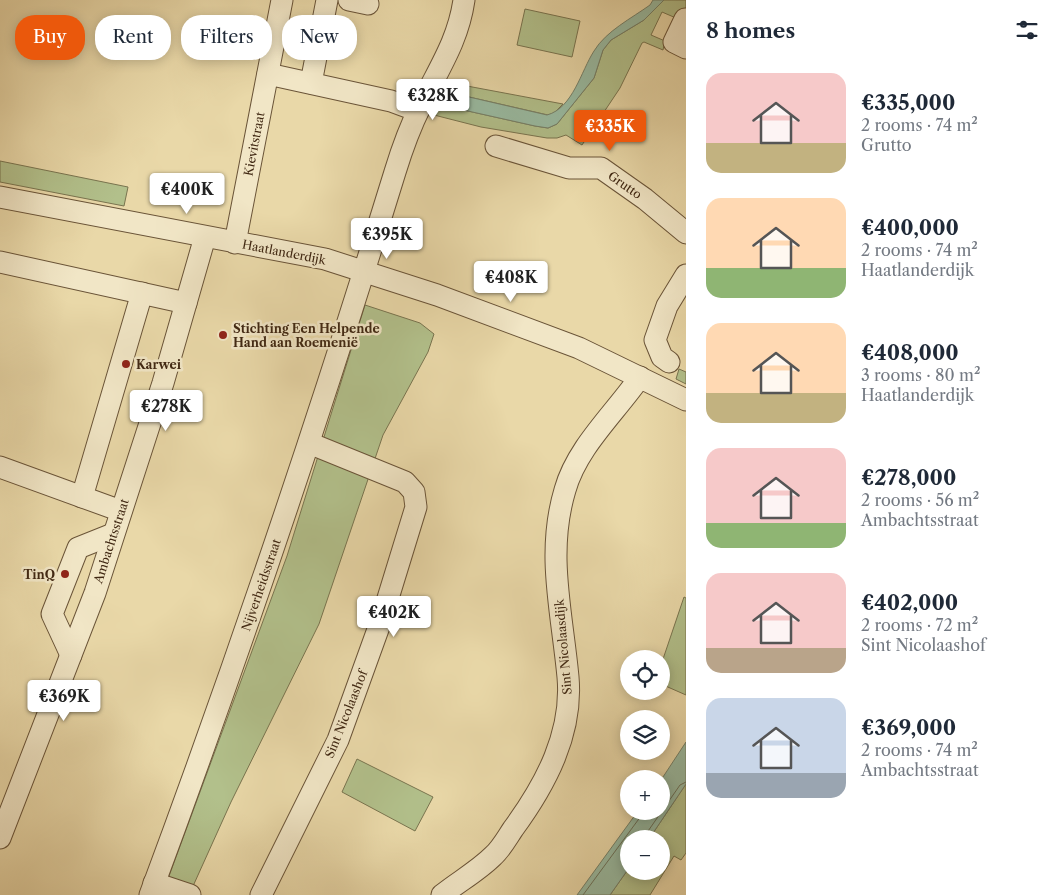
<!DOCTYPE html>
<html lang="en">
<head>
<meta charset="utf-8">
<style>
	:root { --surface:#fff; --page:#f2f2f3; --text:#1f2937; --muted:#747a83; --accent:#ea580c }
	body { margin:0; font-family:"Libre Caslon Text",serif; background:var(--page); color:var(--text); height:100vh; display:flex; flex-direction:column; font-size:19px; white-space:nowrap }
	* { box-sizing:border-box; margin:0 }
	p { font-size:16px; color:var(--muted) }
	.icon { flex:none; width:28px; height:28px; fill:none; stroke:currentColor; stroke-width:2; stroke-linecap:round; stroke-linejoin:round }
	.map { position:relative; flex:1; overflow:hidden }
	.sheet { display:flex; flex-direction:column; background:var(--surface); width:375px }
	.sheet>* { flex:none }
	.hud { position:absolute; left:15px; top:15px; width:475px; height:45px; display:flex; gap:10px }
	.tools { position:absolute; left:620px; top:650px; display:grid; gap:10px }
	.tools a { display:grid; place-items:center; width:50px; height:50px; border-radius:50%; background:var(--surface); box-shadow:0 2px 12px #0003; font-size:25px }
	.price { position:absolute; translate:-50% -42px; padding:0 11px; border-radius:5px; background:#fff; color:#222; font-size:16px; line-height:32px; filter:drop-shadow(0 1px 2px #0008) }
	.price::after { content:''; position:absolute; left:50%; top:30px; width:15px; height:11px; margin-left:-8px; background:inherit; clip-path:polygon(0 0,100% 0,50% 100%) }
	.price.current { background:var(--accent); color:#fff }
	ul { padding:0; list-style:none }
	li { display:flex; align-items:center; gap:15px; height:125px; padding:0 20px }
	li span { display:grid; place-items:center; flex:none; width:140px; height:100px; border-radius:15px; color:#555 }
	li>.icon { margin-inline-start:auto }
	span .icon { width:60px; height:60px; fill:#fffc; stroke-width:1 }
	li b { font-size:21px }
	h2 { display:flex; justify-content:space-between; align-items:center; height:60px; padding:0 20px; font-size:21px }
	.chip { padding:0 18px; border-radius:20px; background:var(--surface); box-shadow:0 2px 12px #0003; font-size:18px; line-height:45px }
	.chip.current { background:var(--accent); color:#fff }
	main { display:flex; flex:1; min-height:0 }
	.map>svg:first-child { display:block }
</style>
</head>
<body>
<main>
<div class="map">
<svg width="686" height="895" viewBox="0 0 686 895">
	<rect width="100%" height="100%" fill="#e9d8a8"/>
	<filter id="stains"><feTurbulence type="fractalNoise" baseFrequency=".004" numOctaves="4"/><feColorMatrix values="0 0 0 0 .2 0 0 0 0 .09 0 0 0 0 .02 0 0 0 .5 -.17"/></filter>
	<radialGradient id="worn" r=".72"><stop offset=".6" stop-color="#630" stop-opacity="0"/><stop offset="1" stop-color="#630" stop-opacity=".3"/></radialGradient>
	<g fill="#b2c08b" stroke="#79744f">
		<path d="M 664,0 L 686,0 L 686,16 L 676,18 L 662,12 L 651,35 L 665,41 L 663,50 L 644,42 L 642,43 L 620,88 L 582,145 L 566,135 L 557,138 L 547,138 L 481,127 L 434,115 L 451,83 L 563,104 L 554,113 L 548,115 L 456,94 L 450,107 L 535,126 L 548,128 L 557,124 L 594,78 L 603,50 L 611,40 L 644,20 Z"/>
		<path d="M 525,9 L 580,21 L 572,57 L 517,45 Z"/>
		<path d="M 0,161 L 128,187 L 124,206 L 0,182 Z"/>
		<path d="M 365,305 L 420,323 L 434,334 L 428,352 L 383,435 L 319,624 L 231,802 L 189,895 L 162,895 L 287,556 Z"/>
		<path d="M 679,369 L 686,372 L 686,384 L 676,379 Z"/>
		<path d="M 684,597 L 686,598 L 686,695 L 661,684 L 661,665 Z"/>
		<path d="M 357,759 L 433,797 L 415,831 L 342,792 Z"/>
		<path d="M 686,784 L 686,853 L 681,860 L 674,856 L 650,895 L 610,895 L 629,868 L 629,871 L 661,871 L 661,839 L 649,839 Z"/>
	</g>
	<g fill="#99bba2" stroke="#758069">
		<path d="M 653,0 L 664,0 L 644,20 L 611,40 L 603,50 L 594,78 L 557,124 L 548,128 L 535,126 L 450,107 L 456,94 L 547,115 C 573,108 581,71 594,51 C 606,31 632,18 650,5 Z"/>
		<path d="M 686,742 L 686,784 L 649,839 L 629,839 L 629,868 L 610,895 L 577,895 L 638,811 L 661,811 L 661,780 Z"/>
	</g>
	<g fill="none" stroke-linecap="round" stroke-linejoin="round">
		<g stroke="#6c725a" stroke-width="1">
			<path d="M 645,839 L 646,834 L 680,785 L 686,782"/>
			<path d="M 583,895 L 641,816 L 642,811"/>
		</g>
		<g stroke="#6a5438" stroke-width="23">
			<g id="minor">
				<path d="M 349,0 L 368,4"/>
				<path d="M 685,19 L 674,42 L 686,48"/>
				<path d="M 268,74 L 391,101 L 418,111"/>
				<path d="M 311,83 L 327,0"/>
				<path d="M 496,146 L 569,168 L 601,168 L 645,199 L 686,233"/>
				<path d="M 0,197 L 325,259 L 437,295 L 579,348 L 686,400"/>
				<path d="M 235,243 L 282,0"/>
				<path d="M 0,262 L 186,303"/>
				<path d="M 669,362 L 662,357 L 655,340 L 667,306 L 686,275"/>
				<path d="M 0,467 L 121,511"/>
				<path d="M 82,497 L 142,293"/>
				<path d="M 71,655 L 52,614 L 78,548 L 113,534"/>
				<path d="M 0,838 L 95,593 L 163,383 L 205,237"/>
				<path d="M 154,883 L 190,895"/>
				<path d="M 150,895 C 239,656 320,415 395,172 C 402,149 410,127 421,105 C 439,68 458,41 464,0"/>
				<path d="M 261,895 L 338,740 L 381,621 L 416,507 L 414,492 L 405,482 L 309,443"/>
				<path d="M 442,895 C 458,882 478,871 493,856 C 501,849 507,838 513,829 C 546,784 573,733 568,677 C 562,612 546,553 565,490 C 577,447 615,413 640,377"/>
			</g>
		</g>
		<use href="#minor" stroke="#f1e6c6" stroke-width="21"/>
	</g>
	<g fill="#8f2418" stroke="#f1e6c6" stroke-width="2">
		<circle cx="223" cy="335" r="5"/>
		<circle cx="126" cy="364" r="5"/>
		<circle cx="65" cy="574" r="5"/>
	</g>
	<g text-anchor="middle" dominant-baseline="central" stroke-width="5" stroke-linejoin="round" paint-order="stroke">
		<g font-size="12" fill="#402813" stroke="#f1e6c6">
			<text transform="translate(254 144) rotate(-79)">Kievitstraat</text>
			<text transform="translate(625 185) rotate(35)">Grutto</text>
			<text transform="translate(284 252) rotate(11)">Haatlanderdijk</text>
			<text transform="translate(111 541) rotate(-72)">Ambachtsstraat</text>
			<text transform="translate(261 585) rotate(-71)">Nijverheidsstraat</text>
			<text transform="translate(563 647) rotate(-95)">Sint Nicolaasdijk</text>
			<text transform="translate(346 714) rotate(-68)">Sint Nicolaashof</text>
		</g>
		<g font-size="12" font-weight="bold" fill="#402813" stroke="#f1e6c6" text-anchor="start">
			<text x="233" y="328">Stichting Een Helpende<tspan x="233" dy="14">Hand aan Roemenië</tspan></text>
			<text x="136" y="364">Karwei</text>
			<text x="55" y="574" text-anchor="end">TinQ</text>
		</g>
	</g>
	<rect width="100%" height="100%" filter="url(#stains)"/>
	<rect width="100%" height="100%" fill="url(#worn)"/>
</svg>
<div class="tools">
<a><svg class="icon" aria-label="locate" viewBox="0 0 24 24"><circle cx="12" cy="12" r="6"/><path d="M12 2v4M12 18v4M2 12h4M18 12h4"/></svg></a>
<a><svg class="icon" aria-label="layers" viewBox="0 0 24 24"><path d="M12 4l9 5-9 5-9-5zM3 14l9 5 9-5"/></svg></a>
<a>+</a>
<a>−</a>
</div>
<b class="price" style="left:433px;top:121px">€328K</b>
<b class="price current" style="left:610px;top:152px">€335K</b>
<b class="price" style="left:187px;top:215px">€400K</b>
<b class="price" style="left:387px;top:260px">€395K</b>
<b class="price" style="left:511px;top:303px">€408K</b>
<b class="price" style="left:166px;top:432px">€278K</b>
<b class="price" style="left:394px;top:638px">€402K</b>
<b class="price" style="left:64px;top:722px">€369K</b>
<div class="hud">
<a class="chip current">Buy</a>
<a class="chip">Rent</a>
<a class="chip">Filters</a>
<a class="chip">New</a>
</div>
</div>
<section class="sheet">
<h2>8 homes<svg class="icon" aria-label="filters" viewBox="0 0 24 24"><path d="M4 7h16M4 17h16"/><circle cx="9" cy="7" r="2"/><circle cx="15" cy="17" r="2"/></svg></h2>
<ul>
<li><span style="background:linear-gradient(#f6c9c9 70%,#c2b280 0)"><svg class="icon" aria-label="home" viewBox="0 0 24 24"><path d="M3 11l9-7 9 7M6 9v11h12V9"/></svg></span><div><b>€335,000</b><p>2 rooms · 74 m²</p><p>Grutto</p></div></li>
<li><span style="background:linear-gradient(#ffd9b3 70%,#8fb573 0)"><svg class="icon" aria-label="home" viewBox="0 0 24 24"><path d="M3 11l9-7 9 7M6 9v11h12V9"/></svg></span><div><b>€400,000</b><p>2 rooms · 74 m²</p><p>Haatlanderdijk</p></div></li>
<li><span style="background:linear-gradient(#ffd9b3 70%,#c2b280 0)"><svg class="icon" aria-label="home" viewBox="0 0 24 24"><path d="M3 11l9-7 9 7M6 9v11h12V9"/></svg></span><div><b>€408,000</b><p>3 rooms · 80 m²</p><p>Haatlanderdijk</p></div></li>
<li><span style="background:linear-gradient(#f6c9c9 75%,#8fb573 0)"><svg class="icon" aria-label="home" viewBox="0 0 24 24"><path d="M3 11l9-7 9 7M6 9v11h12V9"/></svg></span><div><b>€278,000</b><p>2 rooms · 56 m²</p><p>Ambachtsstraat</p></div></li>
<li><span style="background:linear-gradient(#f6c9c9 75%,#b9a48a 0)"><svg class="icon" aria-label="home" viewBox="0 0 24 24"><path d="M3 11l9-7 9 7M6 9v11h12V9"/></svg></span><div><b>€402,000</b><p>2 rooms · 72 m²</p><p>Sint Nicolaashof</p></div></li>
<li><span style="background:linear-gradient(#c9d6e8 75%,#9aa5b1 0)"><svg class="icon" aria-label="home" viewBox="0 0 24 24"><path d="M3 11l9-7 9 7M6 9v11h12V9"/></svg></span><div><b>€369,000</b><p>2 rooms · 74 m²</p><p>Ambachtsstraat</p></div></li>
</ul>
</section>
</main>
</body>
</html>
